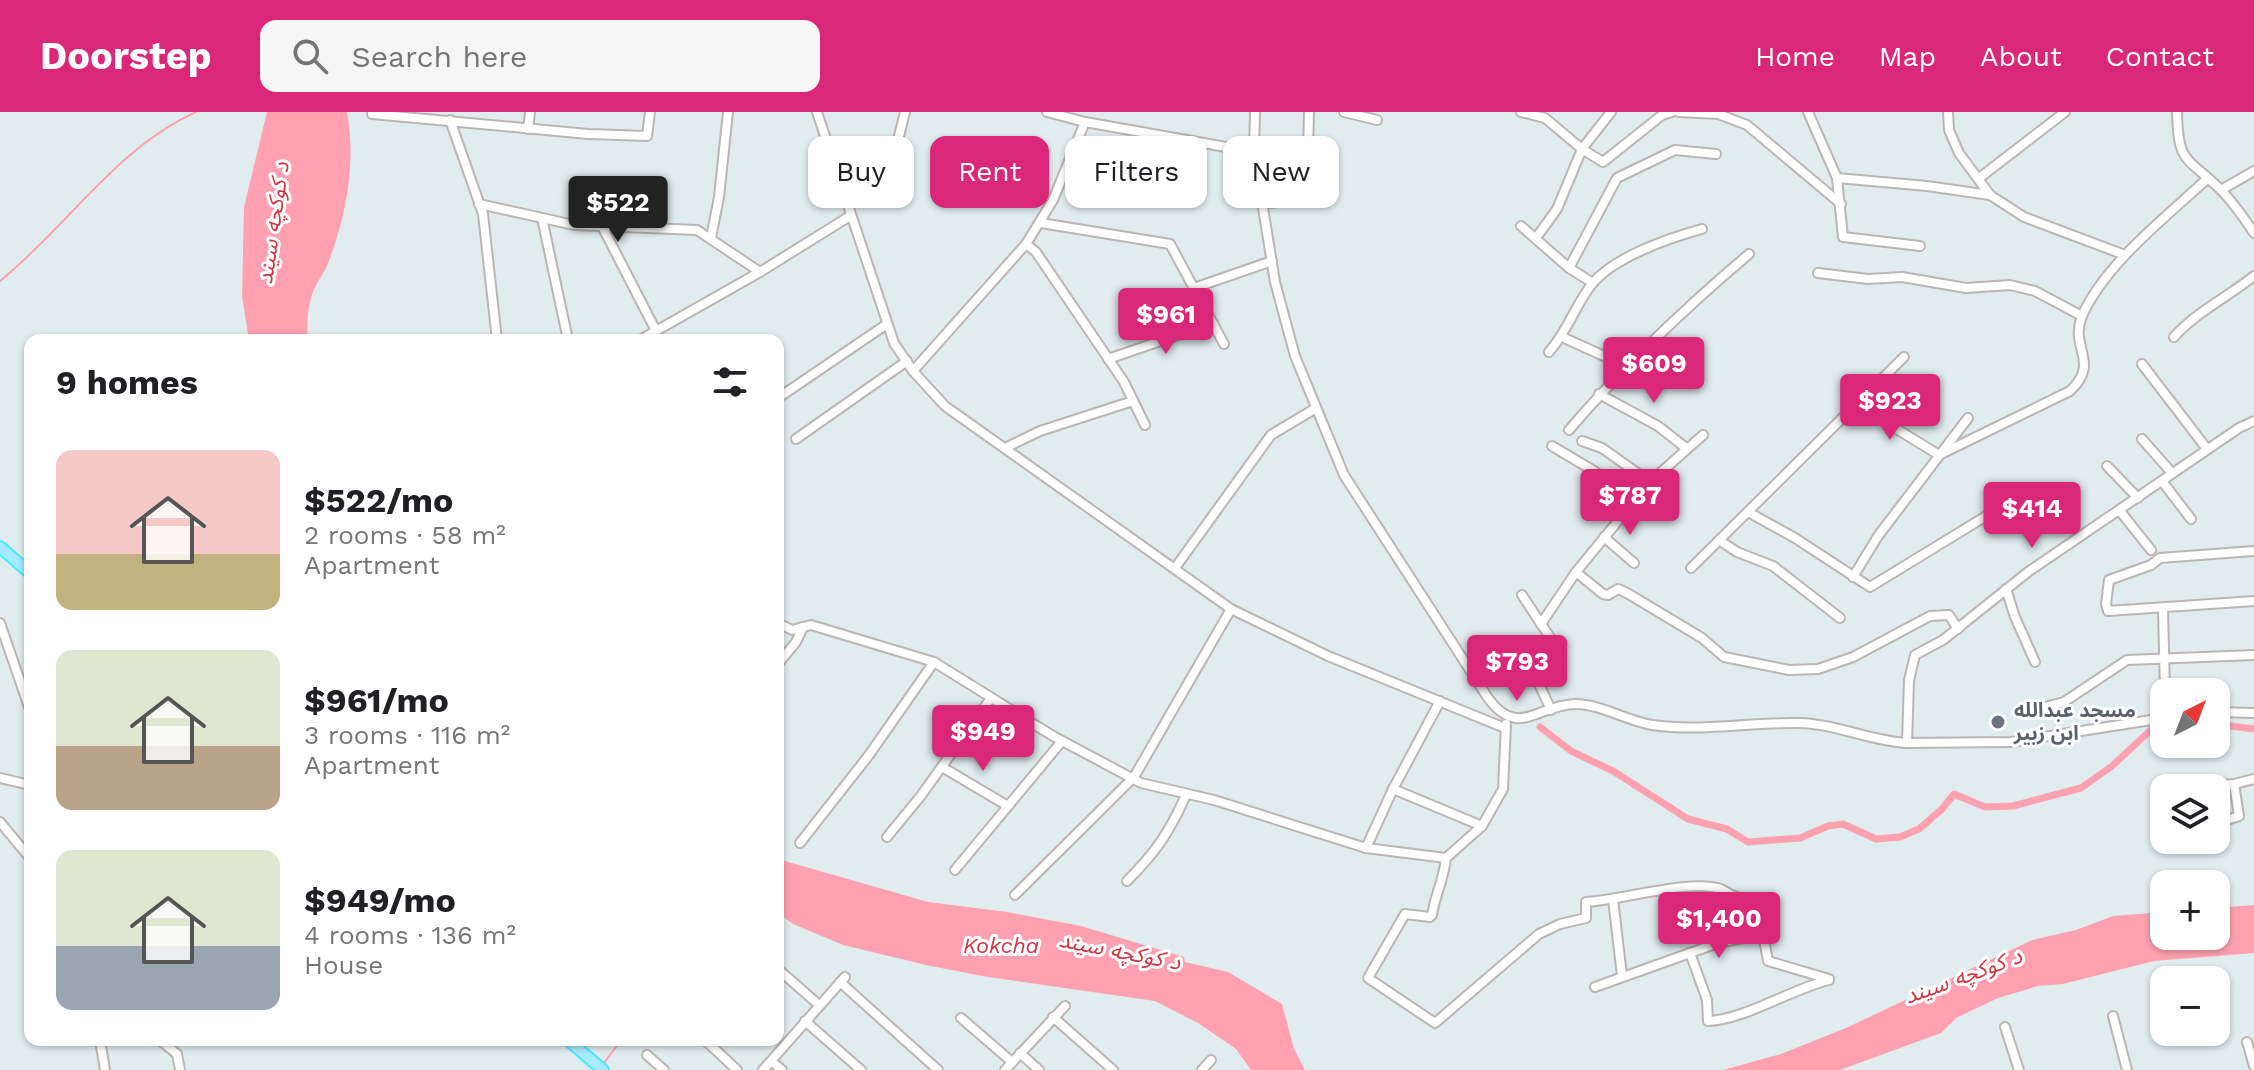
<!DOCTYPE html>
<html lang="en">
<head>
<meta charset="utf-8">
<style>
	:root { --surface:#fff; --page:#f6f6f6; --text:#202124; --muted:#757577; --accent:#db2777 }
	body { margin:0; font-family:"Work Sans","Noto Sans Arabic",sans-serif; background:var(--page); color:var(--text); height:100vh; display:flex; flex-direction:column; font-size:30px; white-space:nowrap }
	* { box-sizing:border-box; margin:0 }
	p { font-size:26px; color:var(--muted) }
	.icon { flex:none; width:44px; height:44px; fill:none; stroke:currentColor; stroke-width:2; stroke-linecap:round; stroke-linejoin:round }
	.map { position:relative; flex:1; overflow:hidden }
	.side { position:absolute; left:24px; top:222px; width:760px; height:712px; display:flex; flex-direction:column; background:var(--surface); border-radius:16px; box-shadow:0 2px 6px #0004 }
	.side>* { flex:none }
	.hud { position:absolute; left:808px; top:24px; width:760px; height:72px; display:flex; gap:16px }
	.needle { width:52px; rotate:42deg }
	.buttons { position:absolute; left:2150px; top:566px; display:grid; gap:16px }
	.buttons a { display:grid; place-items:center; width:80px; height:80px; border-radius:16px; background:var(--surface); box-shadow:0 2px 6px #0004; font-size:40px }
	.price { position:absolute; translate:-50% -68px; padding:0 18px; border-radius:8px; background:var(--accent); color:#fff; font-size:26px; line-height:52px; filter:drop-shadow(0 2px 4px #0008) }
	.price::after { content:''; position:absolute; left:50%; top:48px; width:24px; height:18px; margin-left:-12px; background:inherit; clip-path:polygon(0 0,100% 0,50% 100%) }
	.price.current { background:#222; color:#fff }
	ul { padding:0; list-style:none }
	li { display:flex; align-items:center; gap:24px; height:200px; padding:0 32px }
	li span { display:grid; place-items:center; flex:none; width:224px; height:160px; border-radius:16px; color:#555 }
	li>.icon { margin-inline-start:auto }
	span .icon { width:96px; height:96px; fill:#fffc; stroke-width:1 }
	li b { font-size:34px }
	h2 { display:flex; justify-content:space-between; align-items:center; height:96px; padding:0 32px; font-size:34px }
	.chip { padding:0 28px; border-radius:16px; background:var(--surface); box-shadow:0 2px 6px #0004; font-size:28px; line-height:72px }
	.chip.current { background:var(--accent); color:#fff }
	header { display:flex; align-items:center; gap:48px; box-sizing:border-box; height:112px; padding:0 40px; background:var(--accent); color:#fff }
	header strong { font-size:38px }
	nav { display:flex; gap:44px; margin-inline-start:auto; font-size:28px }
	.search { width:560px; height:72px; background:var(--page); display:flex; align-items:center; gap:20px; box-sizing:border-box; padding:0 28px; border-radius:16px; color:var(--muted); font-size:30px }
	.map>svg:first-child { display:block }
</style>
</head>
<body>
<header>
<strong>Doorstep</strong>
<div class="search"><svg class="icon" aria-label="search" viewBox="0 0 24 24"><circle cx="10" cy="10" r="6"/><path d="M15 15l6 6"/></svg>Search here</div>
<nav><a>Home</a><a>Map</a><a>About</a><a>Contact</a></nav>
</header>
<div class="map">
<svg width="2254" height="958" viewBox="0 0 2254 958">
	<rect width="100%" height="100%" fill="#e1ecef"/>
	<g fill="#ffa1b1">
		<path d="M 267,0 L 347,0 C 356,49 347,100 330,146 C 327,155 324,160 319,168 C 308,184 306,210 308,228 L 249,228 L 242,184 L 244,95 Z"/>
		<path d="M 778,747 L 928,790 L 1007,800 L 1081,814 L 1184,845 L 1185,850 L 1228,860 L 1282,892 L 1294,937 L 1305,958 L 1251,958 L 1236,937 L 1198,911 L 1155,889 L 982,864 L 926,853 L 843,833 L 793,812 L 778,801 Z"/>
		<path d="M 2254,793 L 2254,841 L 2154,849 L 2063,872 L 2038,874 L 1998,886 L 1956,906 L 1941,921 L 1840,958 L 1723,958 L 1781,942 L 1846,916 L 2032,828 L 2076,818 L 2113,804 L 2164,800 L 2164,824 L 2216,824 L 2216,796 Z"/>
	</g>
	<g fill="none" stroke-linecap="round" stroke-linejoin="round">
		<g stroke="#ffa1b1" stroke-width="2">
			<path d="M 0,169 C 66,116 117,35 196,0"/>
			<path d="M 604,951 L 621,928"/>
		</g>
		<g stroke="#ffa1b1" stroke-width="7">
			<path d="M 2216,612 L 2254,617"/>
			<path d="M 1540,615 L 1571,639 L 1613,659 L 1688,707 L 1727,717 L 1748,730 L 1800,726 L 1828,714 L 1843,712 L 1876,727 L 1900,725 L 1919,717 L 1942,697 L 1954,682 L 1985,695 L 2013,694 L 2081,676 L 2112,654 L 2154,615 L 2164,614"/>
		</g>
		<g stroke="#bdb5b4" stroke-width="12">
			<g id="minor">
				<path d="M 817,0 L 894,231 L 913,259 L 945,294 L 1231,497 L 1328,544 L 1505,616"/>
				<path d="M 1047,0 L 1085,10 L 1254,40"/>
				<path d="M 1255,0 L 1254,40 L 1275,170 L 1295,244 L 1344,363 L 1488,586 C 1518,627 1537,593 1575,592 C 1601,592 1627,609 1652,613 C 1701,620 1750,610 1799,611 C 1837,612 1870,629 1907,631 L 2011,630 L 2164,606"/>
				<path d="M 1344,0 L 1377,8"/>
				<path d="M 1521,0 L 1545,6 L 1582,37 L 1603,50 L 1662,3 L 1672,0"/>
				<path d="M 1679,0 L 1718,2 L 1747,13 L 1841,92"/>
				<path d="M 1808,0 L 1837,66 L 1843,125 L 1920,134"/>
				<path d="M 1948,0 L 1949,18 L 1959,41 L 1990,83 L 2024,105 L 2125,143"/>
				<path d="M 2177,0 C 2178,52 2186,44 2220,77 C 2233,90 2244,106 2254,121"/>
				<path d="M 372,2 L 588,22 L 647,24 L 650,0"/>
				<path d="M 450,8 L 483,102 L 497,228"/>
				<path d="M 528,17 L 530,0"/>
				<path d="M 899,24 L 905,0"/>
				<path d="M 1063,63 L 1140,76"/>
				<path d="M 1837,66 L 1927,74 L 1990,83"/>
				<path d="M 1978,67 L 2065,0"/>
				<path d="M 2221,78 L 2254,59"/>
				<path d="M 479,92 L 574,113 L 697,118 L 760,160"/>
				<path d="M 1262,92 L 1296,88 L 1307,80 L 1309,0"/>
				<path d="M 542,106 L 568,228"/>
				<path d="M 1041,111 L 1170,132 L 1224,232"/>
				<path d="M 1521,114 L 1569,156 L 1593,171"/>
				<path d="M 603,116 L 655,217"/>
				<path d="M 711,126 L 719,85 L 728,0"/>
				<path d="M 1536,126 L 1557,97 L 1582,37 L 1611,0"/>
				<path d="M 1026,132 L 1036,140 L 1124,270 L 1145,313"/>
				<path d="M 1569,156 L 1617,66 L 1675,38 L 1716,42"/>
				<path d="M 1818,161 L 1868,167 L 1902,165 L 1966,176 L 2010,173 L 2035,179 L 2082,204"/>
				<path d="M 1194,176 L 1272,149"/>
				<path d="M 1562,225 L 1626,254"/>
				<path d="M 2174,225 C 2196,200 2228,185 2254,164"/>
				<path d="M 640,228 L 760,160 L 850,104"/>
				<path d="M 1549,240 C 1568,219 1575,193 1592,172 C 1614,145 1669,126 1702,117"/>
				<path d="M 1108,247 L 1213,211"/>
				<path d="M 2142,252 L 2207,337"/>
				<path d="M 913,259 L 1026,132 L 1053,88 L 1085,10"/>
				<path d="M 1599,282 L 1658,314 L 1686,336"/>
				<path d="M 778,286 L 887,212"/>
				<path d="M 1856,292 L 1939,343 L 2070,279 C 2101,250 2069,236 2082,204 C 2105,152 2166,105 2208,66"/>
				<path d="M 1569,318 C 1624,254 1684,197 1749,142"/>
				<path d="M 796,327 L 907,249"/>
				<path d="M 2142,327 L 2172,361"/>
				<path d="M 1582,329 L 1602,336 L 1650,370"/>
				<path d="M 1552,334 L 1594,359 L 1634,389"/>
				<path d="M 1005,336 L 1040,319 L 1133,289"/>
				<path d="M 2107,354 L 2138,386"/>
				<path d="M 2162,369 L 2191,407"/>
				<path d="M 2120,399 L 2151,438"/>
				<path d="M 1748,400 L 1795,426 L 1870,475 L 1996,398 L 2025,376"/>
				<path d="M 1604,425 L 1634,451"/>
				<path d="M 1719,428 L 1737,440 L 1773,454 L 1840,506"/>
				<path d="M 2254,439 L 2160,446 L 2151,453 L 2109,468 L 2106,492 L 2108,499 L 2254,489"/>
				<path d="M 1175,456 L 1271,323 L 1316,296"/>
				<path d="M 1691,456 L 1904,245"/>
				<path d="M 1576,460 L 1650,370 L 1703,323"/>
				<path d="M 1853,465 L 1878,424 L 1968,306"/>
				<path d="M 2006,477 L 2015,505 L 2035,550"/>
				<path d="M 1522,483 L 1541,512"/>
				<path d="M 2163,496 L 2165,580"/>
				<path d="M 0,511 L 30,598"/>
				<path d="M 778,511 L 792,518 L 811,513 L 934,550 L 1053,624 L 1141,671 L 1214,688 L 1366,736 L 1446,746 L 1482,714 L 1503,677 L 1506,612"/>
				<path d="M 778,552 L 796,530 L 803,515"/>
				<path d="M 1551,598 L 1539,572 L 1558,537 L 1541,512 L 1576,460 L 1603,482 L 1608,483 L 1618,477 L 1627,481 L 1702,526 L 1724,545 L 1789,558 L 1818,557 L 1853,545 L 1930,504 L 1949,503 L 1958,517"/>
				<path d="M 2030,599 L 2064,590 L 2127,548 L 2254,543"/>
				<path d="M 2216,600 L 2254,601"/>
				<path d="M 1907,631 L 1909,568 L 1915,543 L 1943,528 L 2028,460 L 2239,316 L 2254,309"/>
				<path d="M 942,655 L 1008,694"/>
				<path d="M 0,666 L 30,673"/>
				<path d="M 2183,675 L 2234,672 L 2254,667"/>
				<path d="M 1393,677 L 1482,714"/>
				<path d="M 2227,708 L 2239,704 L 2234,672"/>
				<path d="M 0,710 L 30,746"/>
				<path d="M 887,725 L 920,685 L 991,586"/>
				<path d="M 800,731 L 869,643 L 934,550"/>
				<path d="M 1366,736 L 1393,677 L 1440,589"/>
				<path d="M 1446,746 C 1444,767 1435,783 1432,803 L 1430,805 L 1405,802 L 1368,866 L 1435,911 L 1539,822 L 1560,812 L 1586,806 L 1586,790 C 1621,788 1688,768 1717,776 C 1723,777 1728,782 1734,784 C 1743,788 1755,789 1765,791"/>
				<path d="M 955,758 L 1062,629"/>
				<path d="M 1127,769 C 1156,740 1169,721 1186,683"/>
				<path d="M 1015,783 L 1134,665 L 1231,497"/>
				<path d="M 1613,787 L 1622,864"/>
				<path d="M 1690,841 L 1707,888 L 1708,909 C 1744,908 1791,877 1829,868"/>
				<path d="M 778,857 L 819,893"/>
				<path d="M 840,870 L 938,958"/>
				<path d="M 1595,875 L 1718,831 L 1763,822 L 1768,849 L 1829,867"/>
				<path d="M 2113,904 L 2127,958"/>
				<path d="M 1053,905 L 1113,958"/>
				<path d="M 961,906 L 1012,950"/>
				<path d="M 805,909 L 861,958"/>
				<path d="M 2005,915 L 2019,958"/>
				<path d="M 100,928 L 105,958"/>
				<path d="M 160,928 L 177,942 L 180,958"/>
				<path d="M 705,928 L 737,958"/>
				<path d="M 2247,930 L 2254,954"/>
				<path d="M 1020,941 L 1039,958"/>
				<path d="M 647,943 L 664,958"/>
				<path d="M 771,949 L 782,958"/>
				<path d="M 763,958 L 845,865"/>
				<path d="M 1005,958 L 1065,894"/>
				<path d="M 1202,958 L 1211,948"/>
			</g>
		</g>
		<g stroke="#4aeaff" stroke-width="14">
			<g id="major">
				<path d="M 0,435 L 30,461"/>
				<path d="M 568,928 L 603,958"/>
			</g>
		</g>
		<use href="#minor" stroke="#fff" stroke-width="8"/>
		<use href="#major" stroke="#a6eaff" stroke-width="10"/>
	</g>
	<circle fill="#6b7280" stroke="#fff" stroke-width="3" cx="1998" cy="610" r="8"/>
	<g text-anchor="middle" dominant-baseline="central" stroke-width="6" stroke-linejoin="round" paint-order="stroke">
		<g font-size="20" font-weight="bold" fill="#5b616d" stroke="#fff" text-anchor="start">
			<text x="2014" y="598">مسجد عبدالله<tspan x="2014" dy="23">ابن زبیر</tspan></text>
		</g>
		<g font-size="22" font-style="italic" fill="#cf3744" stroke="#fff">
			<text transform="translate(273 111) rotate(-82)">د کوکچه سیند</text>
			<text x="1001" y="833">Kokcha</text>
			<text transform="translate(1120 839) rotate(11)">د کوکچه سیند</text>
			<text transform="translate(1963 864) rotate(-20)">د کوکچه سیند</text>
		</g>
	</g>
</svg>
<div class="buttons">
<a><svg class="needle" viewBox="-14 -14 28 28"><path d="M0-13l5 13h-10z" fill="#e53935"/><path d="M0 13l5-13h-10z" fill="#757577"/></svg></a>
<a><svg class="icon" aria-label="layers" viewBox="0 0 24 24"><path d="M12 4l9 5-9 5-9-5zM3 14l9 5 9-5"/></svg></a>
<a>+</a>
<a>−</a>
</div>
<b class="price current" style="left:618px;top:132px">$522</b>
<b class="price" style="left:1166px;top:244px">$961</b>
<b class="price" style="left:1654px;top:293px">$609</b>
<b class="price" style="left:1890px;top:330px">$923</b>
<b class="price" style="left:1630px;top:425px">$787</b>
<b class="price" style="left:2032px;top:438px">$414</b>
<b class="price" style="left:1517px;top:591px">$793</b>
<b class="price" style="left:983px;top:661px">$949</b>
<b class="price" style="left:1719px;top:848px">$1,400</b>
<div class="hud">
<a class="chip">Buy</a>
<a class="chip current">Rent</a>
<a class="chip">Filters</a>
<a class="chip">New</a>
</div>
<section class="side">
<h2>9 homes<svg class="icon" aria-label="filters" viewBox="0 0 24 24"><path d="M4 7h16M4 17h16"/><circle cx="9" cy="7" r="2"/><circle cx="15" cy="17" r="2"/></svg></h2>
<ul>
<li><span style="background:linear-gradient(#f6c9c9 65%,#c2b280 0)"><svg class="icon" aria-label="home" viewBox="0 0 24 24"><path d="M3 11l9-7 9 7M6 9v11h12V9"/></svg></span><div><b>$522/mo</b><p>2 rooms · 58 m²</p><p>Apartment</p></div></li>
<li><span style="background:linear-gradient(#dfe7d0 60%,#b9a48a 0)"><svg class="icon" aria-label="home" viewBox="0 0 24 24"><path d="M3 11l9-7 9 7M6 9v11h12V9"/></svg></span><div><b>$961/mo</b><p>3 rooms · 116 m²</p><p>Apartment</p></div></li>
<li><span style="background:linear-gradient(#dfe7d0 60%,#9aa5b1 0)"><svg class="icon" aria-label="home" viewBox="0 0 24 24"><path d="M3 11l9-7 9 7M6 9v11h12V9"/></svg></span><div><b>$949/mo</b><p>4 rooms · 136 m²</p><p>House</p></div></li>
</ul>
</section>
</div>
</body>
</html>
